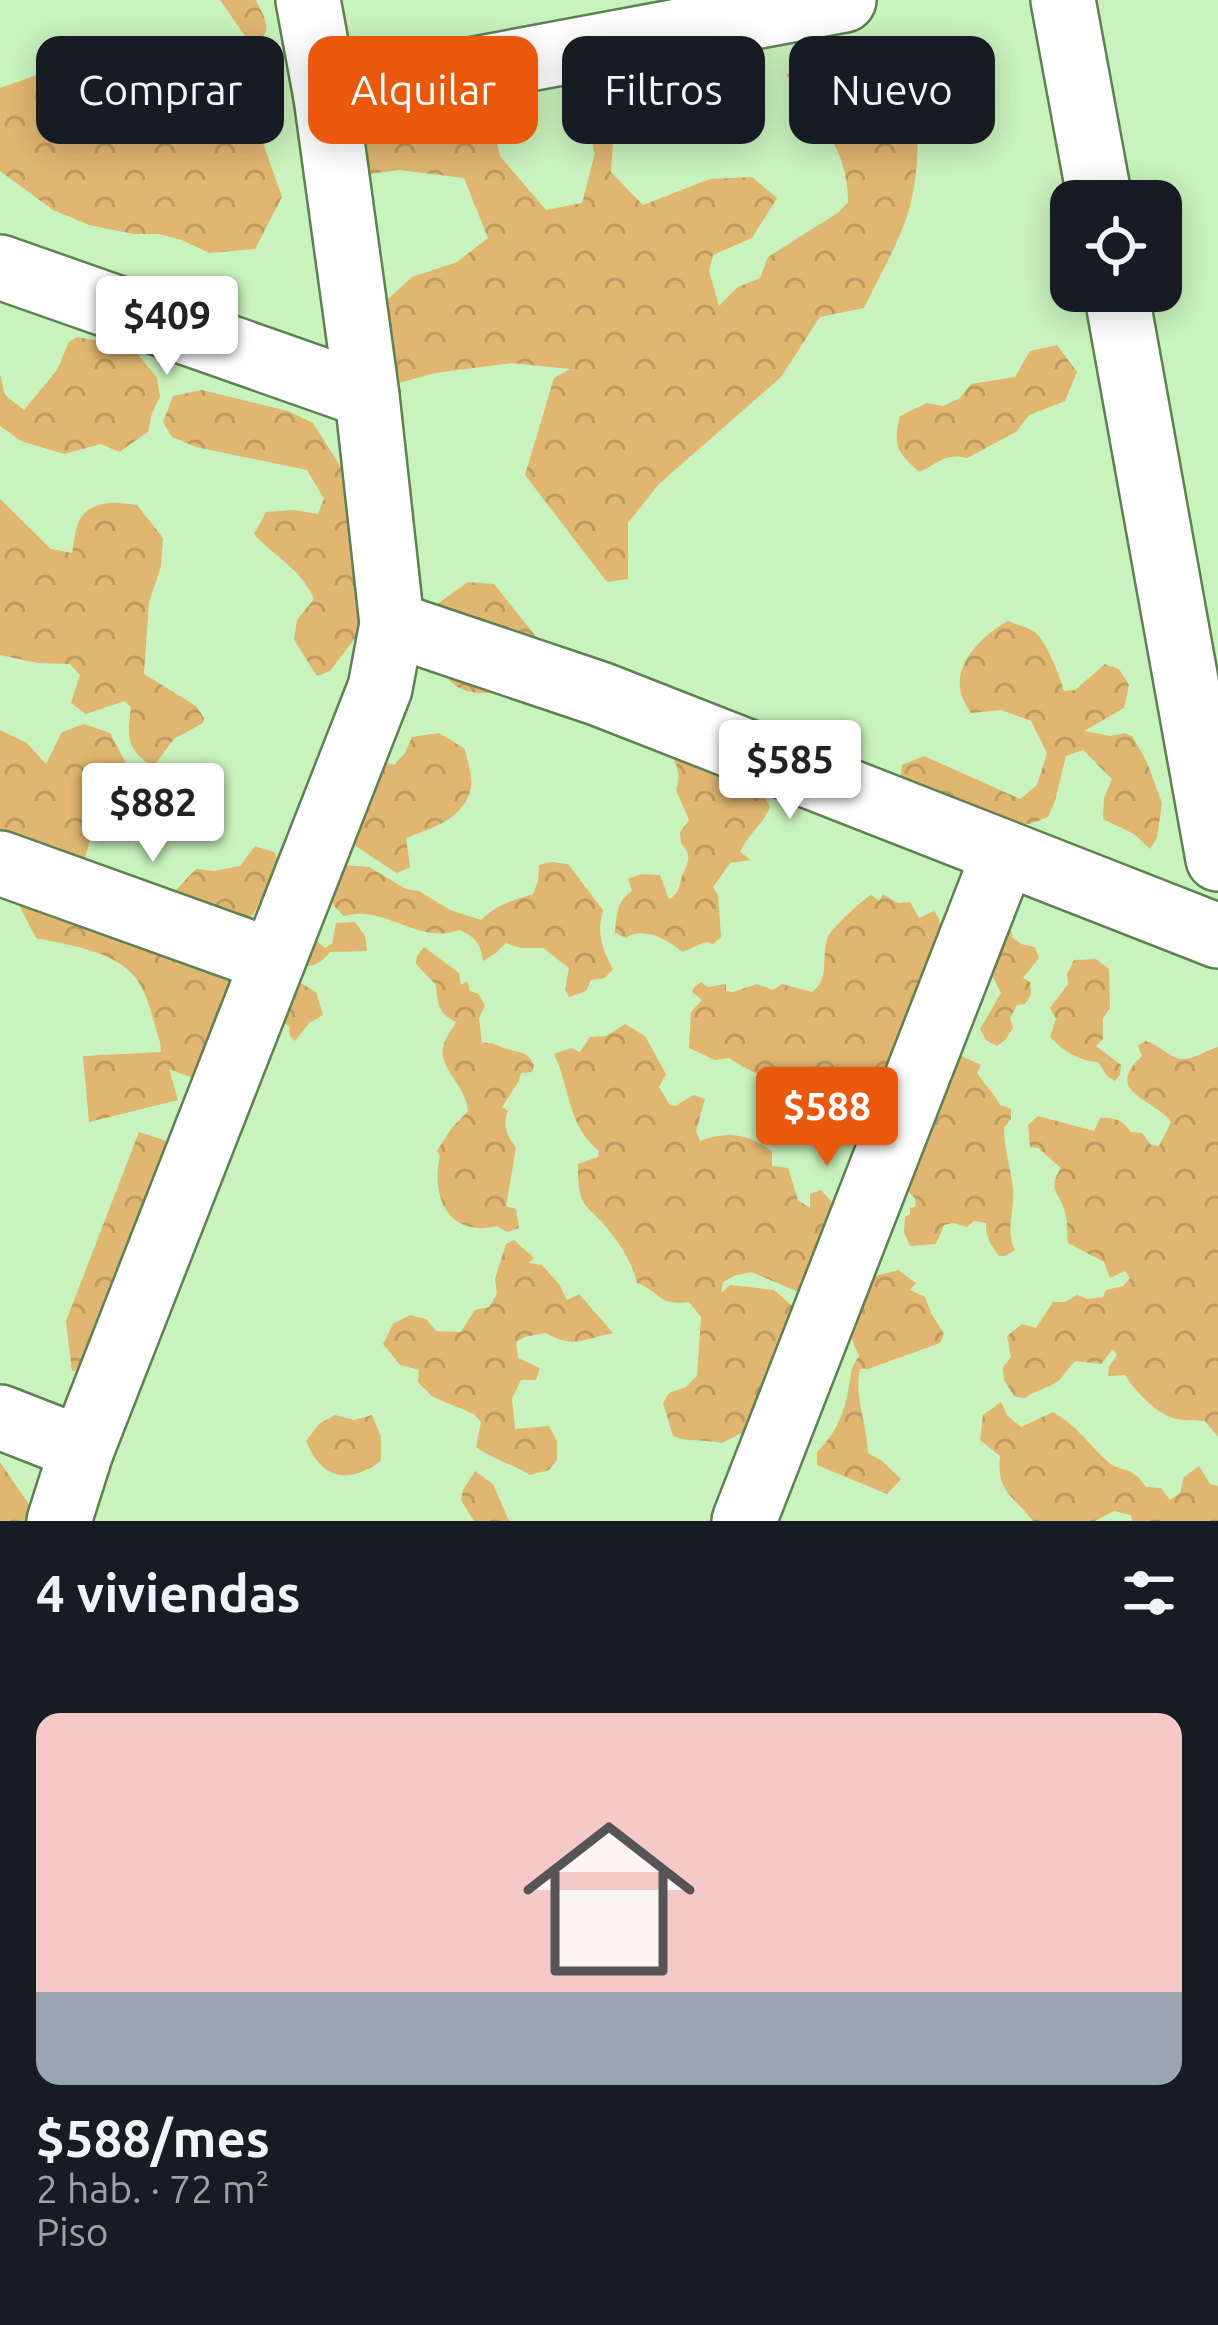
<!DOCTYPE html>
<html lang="es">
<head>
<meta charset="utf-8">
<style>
	:root { --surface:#171b24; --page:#20242c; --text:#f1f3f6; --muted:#9ea1a6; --accent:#ea580c }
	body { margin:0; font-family:Ubuntu,sans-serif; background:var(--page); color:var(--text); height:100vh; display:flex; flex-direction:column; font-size:45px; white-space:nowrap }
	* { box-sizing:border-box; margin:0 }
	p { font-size:39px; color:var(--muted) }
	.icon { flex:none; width:66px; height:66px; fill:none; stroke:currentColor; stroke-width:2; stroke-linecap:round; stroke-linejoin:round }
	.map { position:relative; height:1521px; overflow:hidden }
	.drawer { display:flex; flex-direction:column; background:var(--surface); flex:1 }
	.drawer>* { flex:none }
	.banner { position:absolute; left:36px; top:36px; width:1146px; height:108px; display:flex; gap:24px }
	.buttons { position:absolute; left:1050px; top:180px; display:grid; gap:24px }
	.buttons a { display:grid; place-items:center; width:132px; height:132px; border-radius:24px; background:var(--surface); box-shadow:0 6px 30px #0003; font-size:60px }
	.price { position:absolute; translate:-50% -102px; padding:0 27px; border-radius:12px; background:#fff; color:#222; font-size:39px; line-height:78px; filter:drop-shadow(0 3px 6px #0008) }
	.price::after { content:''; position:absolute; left:50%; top:72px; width:36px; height:27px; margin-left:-18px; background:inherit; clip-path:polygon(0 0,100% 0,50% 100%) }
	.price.current { background:var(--accent); color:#fff }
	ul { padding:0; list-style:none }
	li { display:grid; align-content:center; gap:24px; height:636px; padding:0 36px }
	li span { display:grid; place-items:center; height:372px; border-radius:24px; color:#555 }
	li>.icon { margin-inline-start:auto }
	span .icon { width:216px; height:216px; fill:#fffc; stroke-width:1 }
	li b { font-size:51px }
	h2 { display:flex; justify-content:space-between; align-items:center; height:144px; padding:0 36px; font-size:51px }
	.chip { padding:0 42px; border-radius:24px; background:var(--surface); box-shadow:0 6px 30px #0003; font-size:42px; line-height:108px }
	.chip.current { background:var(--accent); color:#fff }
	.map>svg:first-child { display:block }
</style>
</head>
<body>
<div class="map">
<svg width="1218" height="1521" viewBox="0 0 1218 1521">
	<defs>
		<pattern id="forest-crowns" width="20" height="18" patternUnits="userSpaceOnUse" patternTransform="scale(3)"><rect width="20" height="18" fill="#e0b670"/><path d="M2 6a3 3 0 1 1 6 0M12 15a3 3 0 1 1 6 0" fill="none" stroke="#bf9b5f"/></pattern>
	</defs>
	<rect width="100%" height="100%" fill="#c9f3bd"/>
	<g fill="url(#forest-crowns)">
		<path d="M 220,0 L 256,0 C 267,23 273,29 254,49 Z"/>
		<path d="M 823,47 L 862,63 L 918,125 C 918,151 917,177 911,202 C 902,239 880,274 864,308 L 820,317 L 781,377 L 659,484 L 628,523 L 628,579 L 607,582 L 525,475 L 554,378 L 570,369 L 512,363 L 435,373 L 388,386 L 384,335 L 387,300 L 412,277 L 457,262 L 488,238 L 464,178 L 399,170 L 369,174 L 355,126 L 442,115 L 475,139 L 489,106 L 500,156 L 546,210 L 582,203 L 595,153 L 572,76 L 617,61 L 626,95 L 615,113 L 611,172 L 643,205 L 710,179 L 752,177 L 777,198 L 752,238 L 713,255 L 709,271 L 719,306 L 738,287 L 760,278 L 768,257 L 839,212 L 848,202 C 849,151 817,114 786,75 Z"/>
		<path d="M 40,74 L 77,115 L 104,120 L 137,110 L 189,130 L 216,123 L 262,140 L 282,197 L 255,249 L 209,253 L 182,240 L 159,234 L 133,234 L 89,225 L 53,210 L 0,171 L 0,88 Z"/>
		<path d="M 77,337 L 132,347 L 157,378 L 160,397 L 152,413 L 148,432 L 119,452 L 101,444 L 64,454 L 21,441 L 0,426 L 0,374 L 5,395 L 24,410 L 57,370 L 69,342 Z"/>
		<path d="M 1057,345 L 1077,372 L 1065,401 L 1029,415 L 1016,432 L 967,458 C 946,452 937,464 919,472 C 898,452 892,447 900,416 L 927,403 L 943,406 L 960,398 L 971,384 L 1015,377 L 1030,351 Z"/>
		<path d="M 202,390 L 288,411 L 313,423 L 342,469 L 353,512 L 362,629 L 330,671 L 317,676 L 294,640 L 297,620 L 314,599 C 299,566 276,559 254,534 L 266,512 L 293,510 L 318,514 L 324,499 L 307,470 L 196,447 L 172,437 L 163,422 L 173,396 Z"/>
		<path d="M 0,499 L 51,549 L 72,553 C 74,544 75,529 79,521 C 90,499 118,502 137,505 L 163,538 L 161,566 L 149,602 L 144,674 L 196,706 L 204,718 L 203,723 L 174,739 L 153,767 C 126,748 127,738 131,707 L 124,701 L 86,714 L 71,703 L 80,675 L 70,664 L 38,663 L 0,655 Z"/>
		<path d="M 468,582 L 494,584 L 538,639 L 527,681 C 508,692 476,699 456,686 C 448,680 441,671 433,664 L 432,608 Z"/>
		<path d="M 1008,621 C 1017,625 1029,627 1037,634 C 1048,646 1059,674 1064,691 L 1075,690 L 1105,664 L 1119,669 L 1129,685 L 1124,708 L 1084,731 L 1111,736 L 1125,733 L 1132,736 L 1146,760 L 1162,803 L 1157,837 L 1150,849 L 1134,834 L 1103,819 L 1104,798 L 1112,779 L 1083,750 L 1066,756 L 1055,801 L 1048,817 L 1030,824 L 1013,823 L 899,792 L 902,765 L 924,756 L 1020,799 L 1037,785 L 1047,753 L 1031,721 L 1001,710 L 971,713 C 967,707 963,701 961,694 C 953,663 983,635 1008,621 Z"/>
		<path d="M 702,697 L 723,713 L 733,711 L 744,720 L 775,783 L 764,795 L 770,807 C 763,825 748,834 740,852 L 751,860 L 730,863 L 713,887 L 718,895 L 721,937 L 713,944 L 706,942 L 682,952 C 668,939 643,926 626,938 L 615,933 C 616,917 617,900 632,891 L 628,879 L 642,874 L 660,875 L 669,899 C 680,893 678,888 682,876 C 688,862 693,856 681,843 L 680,832 L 689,820 L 676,790 C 683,770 673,758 664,742 L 687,701 Z"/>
		<path d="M 84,724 L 110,733 L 128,767 L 129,785 L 123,800 L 91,835 L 85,859 L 54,859 L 0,838 L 0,730 L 27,743 L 46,764 L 62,732 Z"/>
		<path d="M 439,733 L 465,749 C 467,760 473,776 471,787 C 465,819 432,828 406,838 L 410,867 L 397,873 L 351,843 L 378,760 L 394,765 L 405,753 L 412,737 Z"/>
		<path d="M 255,846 L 274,852 L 281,868 L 247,924 L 247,998 L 214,1064 L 193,1078 L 169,1069 L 178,1100 L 89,1122 L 83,1056 L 161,1052 L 160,1042 C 154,1024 150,1003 141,986 C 124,952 69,945 36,938 L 17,901 L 166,910 L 176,890 L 196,869 L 214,871 L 240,866 Z"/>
		<path d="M 552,862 L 568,864 L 603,910 C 597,933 601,947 613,969 L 605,978 L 591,980 L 586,991 L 569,997 L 565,990 L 569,968 L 543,948 L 520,948 L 506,943 L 496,953 L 483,961 C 481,944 475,936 459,930 C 425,943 396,916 364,914 C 357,913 351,915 344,916 L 334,906 L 323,873 L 331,864 L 369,867 L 406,889 L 419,891 L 450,910 L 481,920 C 497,904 512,901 533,894 L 538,881 L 539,865 Z"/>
		<path d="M 1022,881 L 1010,919 L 1012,937 L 1021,944 L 1035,947 L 1039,958 L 1023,978 L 1030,982 L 1031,994 L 1025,1004 L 1017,1005 L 1010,1018 L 1013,1028 L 1006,1039 L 997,1046 L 986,1040 L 980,1029 L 1001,993 L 989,969 Z"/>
		<path d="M 883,894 L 898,903 L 910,902 L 919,918 L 934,911 L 939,919 L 943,939 L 892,1072 L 876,1074 L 869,1069 L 813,1077 L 802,1084 L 794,1080 L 785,1086 C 766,1077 746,1070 729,1058 L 715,1060 L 689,1048 L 691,1012 L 702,1000 L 692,992 L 694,987 L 701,982 L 708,987 L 726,984 L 726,991 L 733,992 L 757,984 L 773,990 L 782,984 L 812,992 C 831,978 820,958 828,937 C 832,928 862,900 871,895 L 879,901 Z"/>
		<path d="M 355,922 L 365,936 L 367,951 L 330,952 C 319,965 313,968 296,964 L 310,935 L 325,948 L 332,944 L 336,923 Z"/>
		<path d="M 424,947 L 459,973 L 461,985 L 467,981 L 470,991 L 479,994 L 485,1006 L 479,1018 L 482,1043 C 494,1042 496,1046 507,1049 C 522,1054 526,1050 534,1065 L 532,1072 L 521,1073 L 519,1081 L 502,1107 L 508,1111 C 502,1126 507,1135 516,1148 L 506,1206 L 516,1209 L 519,1228 L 507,1232 L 497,1226 C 450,1238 430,1198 440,1156 L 437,1151 L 451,1129 L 468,1111 C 467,1088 439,1068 443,1048 C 444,1040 452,1029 456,1022 C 437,1013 438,1003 436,985 L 416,964 L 417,956 Z"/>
		<path d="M 1096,959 L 1109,969 L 1110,1008 L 1103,1018 L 1103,1039 L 1096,1046 L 1121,1065 L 1120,1075 L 1115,1081 L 1107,1076 L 1098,1062 C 1079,1061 1063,1051 1050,1037 L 1056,1019 L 1050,1008 L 1068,984 L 1067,974 L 1074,960 Z"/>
		<path d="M 299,982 L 316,992 L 323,1015 L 309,1023 L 295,1041 L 290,1036 L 289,1026 L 280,1021 L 280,990 Z"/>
		<path d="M 625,1024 L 645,1036 L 666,1074 L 659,1087 L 669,1104 L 675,1106 L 694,1095 L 705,1099 L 696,1131 L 700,1141 C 727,1130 750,1134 772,1152 L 772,1166 L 788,1168 L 798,1200 L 810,1208 L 810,1194 L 821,1190 L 831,1201 L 833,1214 L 820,1301 L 751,1272 L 734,1276 L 723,1282 L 721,1293 L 730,1285 L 774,1290 L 806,1318 L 760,1385 L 771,1398 L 759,1424 L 722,1443 C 704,1439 690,1443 673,1436 L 663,1403 L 669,1393 L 686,1387 L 697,1376 L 701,1317 L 689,1302 C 657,1306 662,1292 637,1283 C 632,1260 614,1234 597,1217 C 589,1209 583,1205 580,1194 C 578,1184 578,1173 578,1164 L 598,1157 L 599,1151 C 568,1127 570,1087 554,1054 L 571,1048 L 580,1052 L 590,1037 L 606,1036 Z"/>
		<path d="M 1145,1041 C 1159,1044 1169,1057 1180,1059 C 1191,1061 1207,1050 1218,1047 L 1218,1437 L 1205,1421 C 1195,1420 1182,1421 1173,1418 C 1155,1412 1134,1390 1125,1375 L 1108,1376 L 1109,1367 L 1117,1355 L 1113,1349 L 1101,1364 L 1076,1361 C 1068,1367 1065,1375 1058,1381 C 1047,1389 1035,1390 1025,1398 L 1015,1397 L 1004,1380 L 1003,1367 L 1011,1357 L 1007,1336 L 1022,1324 L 1036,1328 L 1053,1302 L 1065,1302 L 1077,1295 L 1088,1299 L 1103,1297 L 1106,1290 L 1123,1286 L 1130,1278 L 1125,1271 L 1110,1278 L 1104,1262 L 1068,1243 C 1067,1233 1068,1218 1064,1209 C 1057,1189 1048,1189 1061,1168 L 1038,1148 L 1030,1147 L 1028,1125 L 1038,1116 L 1094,1131 L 1100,1118 C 1115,1117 1122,1120 1131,1132 L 1142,1133 L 1151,1145 L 1159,1146 L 1171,1122 C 1154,1098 1102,1093 1142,1056 L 1138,1046 Z"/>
		<path d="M 959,1055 L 981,1065 L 977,1073 C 984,1085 994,1092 1000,1105 L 1011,1109 L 1011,1119 L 1004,1128 C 1004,1149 1011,1169 1013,1189 C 1015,1210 1005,1230 1015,1250 L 1005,1256 L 999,1256 C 991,1245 985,1236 986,1223 L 974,1221 L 967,1227 L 954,1223 L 944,1225 L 936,1244 L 910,1246 L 904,1232 L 905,1217 L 910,1214 L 910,1208 L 916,1206 L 915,1198 L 903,1187 Z"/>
		<path d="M 139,1132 L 188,1148 L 135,1362 L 72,1371 L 66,1321 Z"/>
		<path d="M 514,1240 L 534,1258 L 529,1263 L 542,1265 L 559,1284 L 567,1300 L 579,1294 L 613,1333 C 584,1339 573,1349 546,1333 L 524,1337 L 516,1342 L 518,1358 L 540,1368 L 536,1380 L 521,1380 L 512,1398 L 515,1429 L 549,1426 L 557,1441 L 557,1460 L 549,1470 L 530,1475 C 513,1464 492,1459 476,1447 L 481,1422 L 474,1414 L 433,1397 L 418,1382 L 419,1370 L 400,1365 L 383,1344 L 393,1324 L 410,1315 L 426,1319 L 436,1331 L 461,1332 L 475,1310 L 489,1307 L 497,1294 L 495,1279 L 506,1244 Z"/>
		<path d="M 898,1270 L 916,1283 L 910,1290 L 925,1297 L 931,1313 L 944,1334 L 940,1343 L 868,1369 L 860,1369 C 854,1396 867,1424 868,1453 L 882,1461 L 901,1479 L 887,1494 L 817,1465 L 817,1452 C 836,1434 845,1412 849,1386 C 851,1373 851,1367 859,1356 C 851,1338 841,1313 863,1303 L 862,1295 L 871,1285 L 868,1278 Z"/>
		<path d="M 1001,1402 L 1007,1415 L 1021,1427 L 1053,1412 C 1077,1426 1086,1441 1106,1460 C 1121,1475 1129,1462 1146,1487 L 1161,1488 L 1170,1500 L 1180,1493 L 1184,1477 L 1199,1466 L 1210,1484 L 1218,1486 L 1218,1521 L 1132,1521 L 1131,1515 L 1114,1511 L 1095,1521 L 1033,1521 C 1014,1496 996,1492 1000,1456 L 980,1440 L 983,1415 Z"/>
		<path d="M 335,1415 L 354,1420 L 372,1415 L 381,1437 L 381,1461 C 347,1485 322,1479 306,1441 L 319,1424 Z"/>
		<path d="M 0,1462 L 30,1506 L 27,1521 L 0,1521 Z"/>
		<path d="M 475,1471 L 493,1484 L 509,1521 L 474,1521 L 461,1500 L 463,1490 Z"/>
	</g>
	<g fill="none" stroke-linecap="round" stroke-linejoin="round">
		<g stroke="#5c8251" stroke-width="68">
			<g id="minor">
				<path d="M 1063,0 L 1100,201"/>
				<path d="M 326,97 L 844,0"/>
				<path d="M 0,267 L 367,396"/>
				<path d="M 1116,291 L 1218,859"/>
				<path d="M 392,624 L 600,694 L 1218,936"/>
				<path d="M 0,863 L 273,961"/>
				<path d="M 0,1417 L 82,1449"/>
				<path d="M 59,1521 L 82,1449 L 380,688 L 392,624 L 367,396 L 326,97 L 308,0"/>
				<path d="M 744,1521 L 1004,854"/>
			</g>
		</g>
		<use href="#minor" stroke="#fff" stroke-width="63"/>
	</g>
</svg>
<div class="buttons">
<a><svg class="icon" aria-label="locate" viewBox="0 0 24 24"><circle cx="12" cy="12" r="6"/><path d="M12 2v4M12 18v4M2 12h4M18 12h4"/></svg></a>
</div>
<b class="price" style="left:167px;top:378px">$409</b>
<b class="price" style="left:790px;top:822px">$585</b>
<b class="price" style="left:153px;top:865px">$882</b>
<b class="price current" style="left:827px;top:1169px">$588</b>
<div class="banner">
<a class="chip">Comprar</a>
<a class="chip current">Alquilar</a>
<a class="chip">Filtros</a>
<a class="chip">Nuevo</a>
</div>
</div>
<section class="drawer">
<h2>4 viviendas<svg class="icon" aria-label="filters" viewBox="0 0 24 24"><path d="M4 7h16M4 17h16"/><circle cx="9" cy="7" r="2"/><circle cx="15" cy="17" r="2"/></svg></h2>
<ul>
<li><span style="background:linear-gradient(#f6c9c9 75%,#9aa5b1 0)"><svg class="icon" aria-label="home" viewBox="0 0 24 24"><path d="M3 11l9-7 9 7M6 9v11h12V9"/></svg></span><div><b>$588/mes</b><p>2 hab. · 72 m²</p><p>Piso</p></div></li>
</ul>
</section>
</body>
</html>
